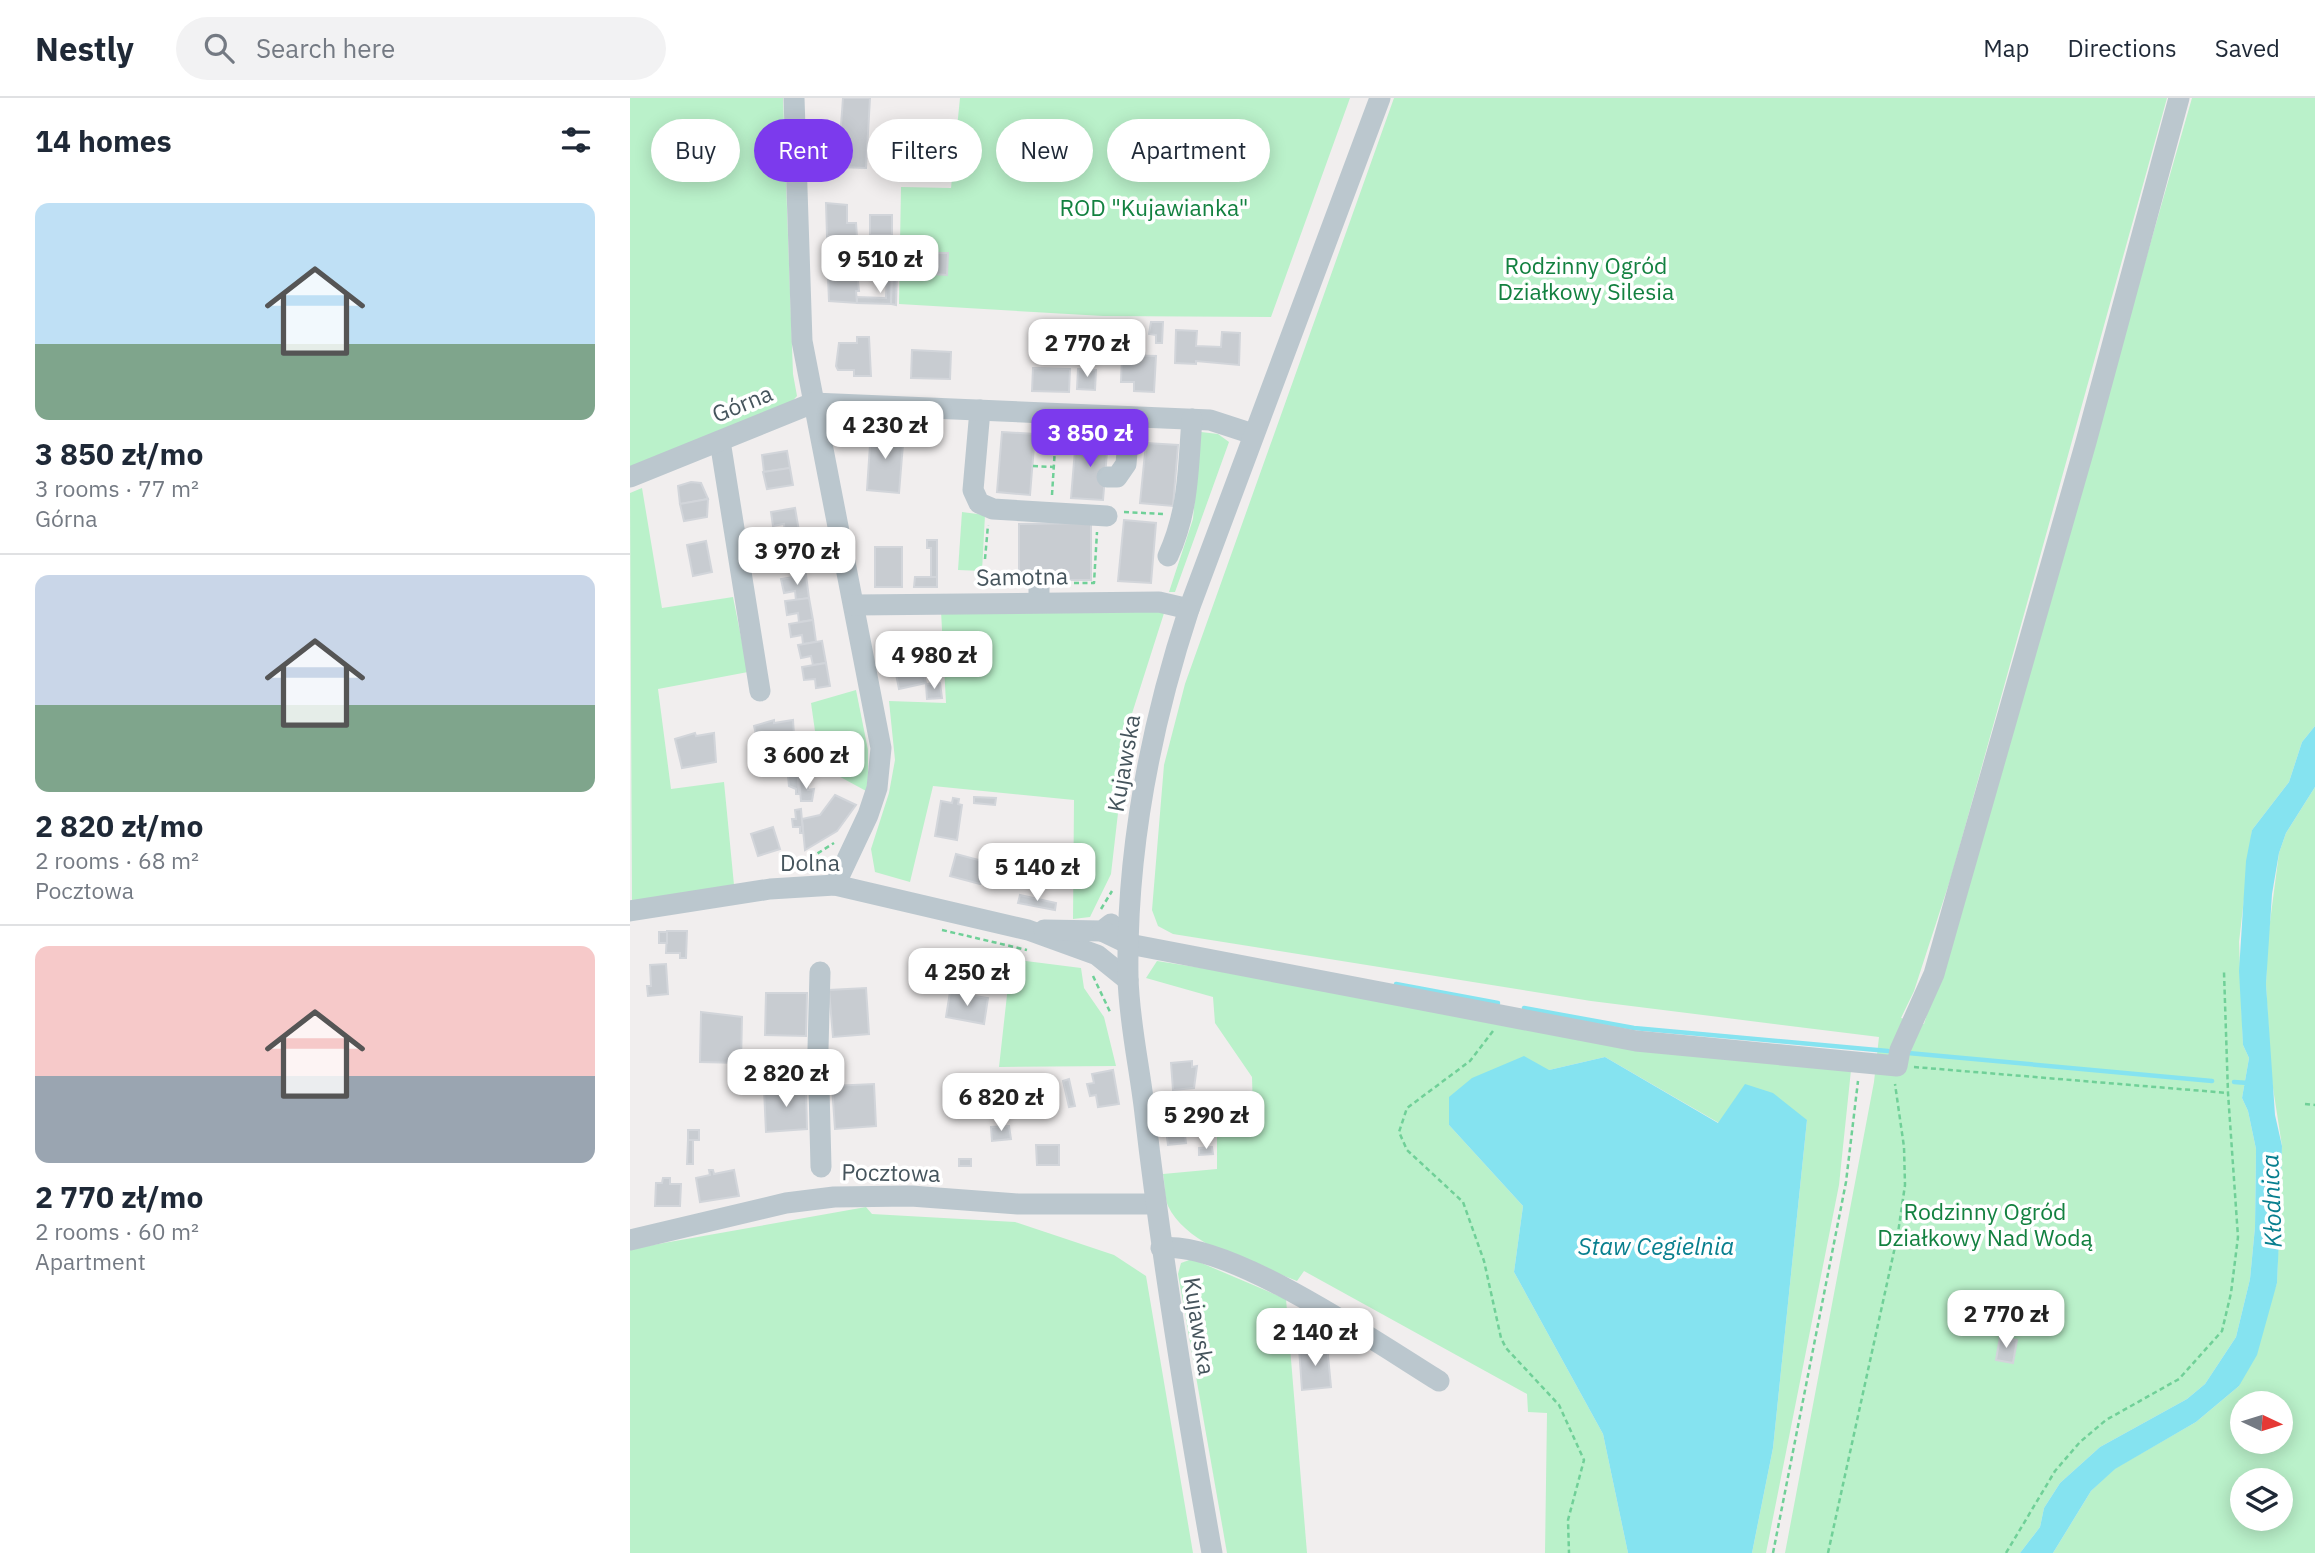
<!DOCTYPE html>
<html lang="en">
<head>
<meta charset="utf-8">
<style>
	:root { --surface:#fff; --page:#f2f2f3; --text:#1f2937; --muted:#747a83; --line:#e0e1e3; --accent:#7c3aed }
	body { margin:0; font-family:"IBM Plex Sans",sans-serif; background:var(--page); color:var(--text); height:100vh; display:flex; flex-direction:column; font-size:26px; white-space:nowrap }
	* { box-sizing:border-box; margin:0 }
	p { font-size:23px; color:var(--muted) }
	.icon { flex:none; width:38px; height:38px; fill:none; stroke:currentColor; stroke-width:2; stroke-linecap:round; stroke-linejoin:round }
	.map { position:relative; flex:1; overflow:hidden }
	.sheet { display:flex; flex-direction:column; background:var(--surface); width:630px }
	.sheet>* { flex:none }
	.guide { position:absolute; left:21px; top:21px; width:665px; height:63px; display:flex; gap:14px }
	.needle { width:46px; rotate:94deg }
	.fabs { position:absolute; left:1600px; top:1293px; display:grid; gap:14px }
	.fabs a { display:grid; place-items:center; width:63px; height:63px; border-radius:50%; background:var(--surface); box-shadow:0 4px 18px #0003; font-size:35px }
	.price { position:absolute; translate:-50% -60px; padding:0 16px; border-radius:14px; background:#fff; color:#222; font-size:23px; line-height:46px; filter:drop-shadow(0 2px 4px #0008) }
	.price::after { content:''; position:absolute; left:50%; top:42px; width:21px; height:16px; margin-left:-10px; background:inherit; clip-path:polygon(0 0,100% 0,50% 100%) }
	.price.current { background:var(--accent); color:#fff }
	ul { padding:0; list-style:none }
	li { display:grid; align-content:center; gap:14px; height:371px; padding:0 35px }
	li+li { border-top:2px solid var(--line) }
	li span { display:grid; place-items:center; height:217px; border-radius:14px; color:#555 }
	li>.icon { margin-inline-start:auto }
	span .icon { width:126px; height:126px; fill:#fffc; stroke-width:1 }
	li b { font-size:30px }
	h2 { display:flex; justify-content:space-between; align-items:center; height:84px; padding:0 35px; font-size:30px }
	.chip { padding:0 24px; border-radius:32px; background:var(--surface); box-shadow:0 4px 18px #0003; font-size:24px; line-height:63px }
	.chip.current { background:var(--accent); color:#fff }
	header { display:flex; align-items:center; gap:42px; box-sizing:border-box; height:98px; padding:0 35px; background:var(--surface); border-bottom:2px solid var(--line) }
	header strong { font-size:33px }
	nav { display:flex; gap:38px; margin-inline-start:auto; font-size:24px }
	.search { width:490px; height:63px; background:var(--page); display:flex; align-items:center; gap:18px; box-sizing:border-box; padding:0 24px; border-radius:38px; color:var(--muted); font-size:26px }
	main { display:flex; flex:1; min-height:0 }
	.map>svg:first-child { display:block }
</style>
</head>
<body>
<header>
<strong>Nestly</strong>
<div class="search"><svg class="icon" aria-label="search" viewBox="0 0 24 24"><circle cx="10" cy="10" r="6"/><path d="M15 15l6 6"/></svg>Search here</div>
<nav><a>Map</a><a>Directions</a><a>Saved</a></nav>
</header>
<main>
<section class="sheet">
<h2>14 homes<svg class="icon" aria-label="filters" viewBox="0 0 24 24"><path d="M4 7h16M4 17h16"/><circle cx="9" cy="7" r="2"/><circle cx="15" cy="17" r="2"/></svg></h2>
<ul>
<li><span style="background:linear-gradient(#bfe0f5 65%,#7fa58c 0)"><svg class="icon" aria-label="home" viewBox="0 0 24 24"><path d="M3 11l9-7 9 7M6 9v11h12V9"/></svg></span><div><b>3 850 zł/mo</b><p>3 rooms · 77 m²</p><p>Górna</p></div></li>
<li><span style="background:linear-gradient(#c9d6e8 60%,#7fa58c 0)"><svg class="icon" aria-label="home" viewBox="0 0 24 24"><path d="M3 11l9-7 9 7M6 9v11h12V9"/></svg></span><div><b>2 820 zł/mo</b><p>2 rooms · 68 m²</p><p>Pocztowa</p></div></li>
<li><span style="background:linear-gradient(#f6c9c9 60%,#9aa5b1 0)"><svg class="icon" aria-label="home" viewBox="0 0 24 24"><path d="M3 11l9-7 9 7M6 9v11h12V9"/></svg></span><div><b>2 770 zł/mo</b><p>2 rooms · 60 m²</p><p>Apartment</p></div></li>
</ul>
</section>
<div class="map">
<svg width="1685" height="1455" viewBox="0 0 1685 1455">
	<rect width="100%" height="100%" fill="#f1eeee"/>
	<g fill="#baf1ca" fill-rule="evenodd">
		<path d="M 0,0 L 153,0 L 163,276 L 167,298 L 159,307 L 0,371 Z"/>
		<path d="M 330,0 L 720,0 L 641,219 L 473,218 L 269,206 L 271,89 L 321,90 Z"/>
		<path d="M 764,0 L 1537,0 L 1322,776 L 1284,893 L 1271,920 L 1294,926 L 1348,747 L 1562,0 L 1685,0 L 1685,628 L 1672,644 L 1659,684 L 1622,732 L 1609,844 L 1613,947 L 1619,960 L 1612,1000 L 1618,1013 L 1626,1051 L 1625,1129 L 1620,1181 L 1606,1239 L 1575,1286 L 1557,1301 L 1470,1349 L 1430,1385 L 1414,1410 L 1410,1429 L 1390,1455 L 1155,1455 L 1244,984 L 1249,939 L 961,903 L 543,836 L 528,828 L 522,812 L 534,667 L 555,586 Z"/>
		<path d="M 571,334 L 588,336 L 599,344 L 545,494 L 539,494 L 563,421 Z"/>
		<path d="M 12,390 L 32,510 L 103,499 L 118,574 L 28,591 L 41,691 L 94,684 L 104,787 L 2,803 L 0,395 Z"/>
		<path d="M 332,414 L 355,417 L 352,473 L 328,472 Z"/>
		<path d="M 535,512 L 498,628 L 481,776 L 460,819 L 443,821 L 444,702 L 303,688 L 280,784 L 245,774 L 241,751 L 259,695 L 265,662 L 259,603 L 316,605 L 311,513 Z"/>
		<path d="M 226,592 L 238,652 L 238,694 L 190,668 L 181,605 Z"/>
		<path d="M 1685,689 L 1685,1455 L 1423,1455 L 1461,1393 L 1484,1371 L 1566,1324 L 1609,1288 L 1647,1185 L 1652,1048 L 1641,977 L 1636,886 L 1638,839 L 1649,755 L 1656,735 ZM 1612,1306 L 1650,1306 L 1650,1344 L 1612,1344 ZM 1612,1382 L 1650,1382 L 1650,1421 L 1612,1421 Z"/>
		<path d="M 381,861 L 451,870 L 454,890 L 474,919 L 486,968 L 369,969 Z"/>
		<path d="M 527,863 L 1221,972 L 1209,1087 L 1136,1455 L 1122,1455 L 1143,1350 L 1177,1022 L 1089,1025 L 975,959 L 919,972 L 819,1027 L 893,1108 L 884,1174 L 973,1336 L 998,1455 L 915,1455 L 917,1315 L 898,1314 L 897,1296 L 674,1173 L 667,1183 C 627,1166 558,1150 538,1108 C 534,1099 535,1085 533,1076 L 587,1071 L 587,1027 L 623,1015 L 622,979 L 585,925 L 583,899 L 516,880 Z"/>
		<path d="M 236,1109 L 242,1116 L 385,1124 L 484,1157 L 516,1178 L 563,1455 L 0,1455 L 0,1151 Z"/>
		<path d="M 562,1161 L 656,1201 L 677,1455 L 597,1455 L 548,1176 L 551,1165 Z"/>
	</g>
	<g fill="#85e3f0">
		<path d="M 1685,628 L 1685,689 L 1656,735 L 1649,755 L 1642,796 L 1636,886 L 1645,1017 L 1652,1048 L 1650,1120 L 1647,1185 L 1627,1257 L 1609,1288 L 1566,1324 L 1485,1371 L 1461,1393 L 1423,1455 L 1390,1455 L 1410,1429 L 1414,1410 L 1430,1385 L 1470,1349 L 1557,1301 L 1575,1286 L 1606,1239 L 1620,1181 L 1625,1129 L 1626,1051 L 1618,1013 L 1612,1000 L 1619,960 L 1613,947 L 1609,873 L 1616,763 L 1622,732 L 1659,684 L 1672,644 Z"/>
		<path d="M 894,958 L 919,972 L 975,959 L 1088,1025 L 1115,986 L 1143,995 L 1177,1022 L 1143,1350 L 1122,1455 L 998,1455 L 973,1336 L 884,1174 L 893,1108 L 819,1027 L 819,999 L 842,980 Z"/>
	</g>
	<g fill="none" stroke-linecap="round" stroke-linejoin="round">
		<g stroke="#85e3f0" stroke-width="4.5">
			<path d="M 766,886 L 868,905"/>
			<path d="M 894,910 L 1004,930 L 1258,953"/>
			<path d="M 1278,955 L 1582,983"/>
			<path d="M 1604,984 L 1618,985"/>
		</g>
	</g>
	<g fill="#c8ccd1" stroke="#d2d5da" stroke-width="2">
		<path d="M 213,0 L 240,0 L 236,70 L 208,69 Z"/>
		<path d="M 196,105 L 217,107 L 217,125 L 226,125 L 227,139 L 197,138 Z"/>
		<rect x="240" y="117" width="22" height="20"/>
		<path d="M 240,137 L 262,137 L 261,154 L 240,155 Z"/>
		<path d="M 197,138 L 212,138 L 212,146 L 225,146 L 225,155 L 197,154 Z"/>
		<path d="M 197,154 L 225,155 L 229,193 L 226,193 L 227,205 L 199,203 Z"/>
		<path d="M 240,155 L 253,155 L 253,165 L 239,165 Z"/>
		<path d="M 303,155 L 318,155 L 317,177 L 302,176 Z"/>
		<path d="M 257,175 L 262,175 L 261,206 L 227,205 L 227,199 L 256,200 Z"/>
		<path d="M 262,175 L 267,175 L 266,207 L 261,206 Z"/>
		<path d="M 521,224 L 533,224 L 532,245 L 526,245 L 526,237 L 519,236 Z"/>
		<path d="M 546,232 L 567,233 L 566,248 L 591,249 L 592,234 L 610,235 L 609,267 L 566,263 L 566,266 L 545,265 Z"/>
		<path d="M 227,239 L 239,239 L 241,278 L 224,278 L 224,272 L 208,272 L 206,268 L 209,245 L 227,245 Z"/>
		<path d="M 282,252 L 321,254 L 320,281 L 281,280 Z"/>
		<path d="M 492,257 L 526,258 L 524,294 L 504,293 L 504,284 L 491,284 Z"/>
		<path d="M 403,270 L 440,271 L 439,294 L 402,293 Z"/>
		<path d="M 448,271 L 466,272 L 465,292 L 447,291 Z"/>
		<path d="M 241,332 L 274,334 L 269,395 L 237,392 Z"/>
		<path d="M 372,334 L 405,336 L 400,397 L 367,394 Z"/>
		<path d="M 446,340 L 478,342 L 473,402 L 441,400 Z"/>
		<path d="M 516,345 L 548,347 L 543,408 L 510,405 Z"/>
		<path d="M 157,353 L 160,370 L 134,374 L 132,357 Z"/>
		<path d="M 160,370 L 163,387 L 137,391 L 133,374 Z"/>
		<path d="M 61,384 L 71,385 L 78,401 L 50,406 L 48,388 Z"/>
		<path d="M 78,401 L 77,419 L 54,423 L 50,406 Z"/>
		<path d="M 165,410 L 169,433 L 155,435 L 154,426 L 143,428 L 141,414 Z"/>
		<path d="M 494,422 L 526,425 L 521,485 L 488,483 Z"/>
		<path d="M 461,425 L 461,482 L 389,482 L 389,426 Z"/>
		<path d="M 169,433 L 172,455 L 159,457 L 158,448 L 147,450 L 145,437 Z"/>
		<path d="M 297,442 L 307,442 L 307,479 L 301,479 L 301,450 L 297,450 Z"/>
		<path d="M 76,443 L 82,474 L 63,478 L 57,447 Z"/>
		<rect x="245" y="449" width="27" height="40"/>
		<path d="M 172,455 L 176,477 L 162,479 L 161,471 L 150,472 L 148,459 Z"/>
		<path d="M 176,477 L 179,500 L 166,502 L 165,493 L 154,495 L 151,481 Z"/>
		<path d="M 285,479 L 307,479 L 307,489 L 284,489 Z"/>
		<path d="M 179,500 L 183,522 L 169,524 L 168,515 L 157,517 L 155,503 Z"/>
		<path d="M 183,522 L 186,544 L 173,546 L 172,537 L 161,539 L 159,526 Z"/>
		<path d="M 192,543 L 196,565 L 183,567 L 181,558 L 171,560 L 168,547 Z"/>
		<path d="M 290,560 L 296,585 L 269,591 L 264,566 Z"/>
		<path d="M 196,565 L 200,588 L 186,590 L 185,581 L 174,582 L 172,569 Z"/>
		<path d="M 310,585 L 312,600 L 297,601 L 296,586 Z"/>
		<path d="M 144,622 L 144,625 L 163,622 L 165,652 L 131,657 L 124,628 Z"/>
		<path d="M 65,635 L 66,638 L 84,635 L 86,664 L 52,670 L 45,641 Z"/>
		<path d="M 167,666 L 169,696 L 166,696 L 166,691 L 159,688 L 157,667 Z"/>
		<path d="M 169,681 L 177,681 L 178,692 L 184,691 L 182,703 L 171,703 Z"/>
		<path d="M 205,697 L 226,707 L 207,733 L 175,752 L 172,721 L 190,717 Z"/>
		<path d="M 344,699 L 366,700 L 365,707 L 344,705 Z"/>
		<path d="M 323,700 L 329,701 L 328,706 L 332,707 L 327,742 L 305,738 L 311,703 L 322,705 Z"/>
		<path d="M 171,711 L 173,735 L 170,735 L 170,729 L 163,729 L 162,721 L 166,721 L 165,712 Z"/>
		<path d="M 143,729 L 150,751 L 128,758 L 121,736 Z"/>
		<path d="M 326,756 L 356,764 L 350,786 L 320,778 Z"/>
		<path d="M 390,797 L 426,805 L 425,812 L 388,805 Z"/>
		<path d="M 37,833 L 57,833 L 56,860 L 50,860 L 50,855 L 36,855 Z"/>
		<rect x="29" y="834" width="8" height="11"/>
		<path d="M 36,866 L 38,896 L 18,898 L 17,888 L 21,888 L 20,867 Z"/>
		<path d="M 236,890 L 239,936 L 203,939 L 199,892 Z"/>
		<path d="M 320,894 L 358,900 L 354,926 L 316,919 Z"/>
		<path d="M 136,895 L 177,895 L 176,938 L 135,937 Z"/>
		<path d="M 71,914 L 112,919 L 111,965 L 70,964 Z"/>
		<path d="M 562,963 L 562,969 L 567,968 L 564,990 L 543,992 L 541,965 Z"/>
		<path d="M 483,972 L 489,1006 L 468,1009 L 466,997 L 460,998 L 457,986 L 464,985 L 462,976 Z"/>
		<path d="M 439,981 L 445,1008 L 439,1009 L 433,983 Z"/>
		<path d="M 244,986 L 246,1028 L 205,1031 L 202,988 Z"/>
		<path d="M 176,990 L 177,1031 L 136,1034 L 134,991 Z"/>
		<path d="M 584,999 L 584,1005 L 571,1006 L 570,1000 Z"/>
		<path d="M 552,1014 L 556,1045 L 538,1047 L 534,1016 Z"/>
		<path d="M 379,1028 L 381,1041 L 362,1043 L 361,1029 Z"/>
		<rect x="58" y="1032" width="11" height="10"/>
		<path d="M 58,1042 L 63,1042 L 63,1066 L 57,1066 Z"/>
		<path d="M 406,1047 L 429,1047 L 429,1067 L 407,1067 Z"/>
		<path d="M 582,1049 L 583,1056 L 569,1057 L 569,1050 Z"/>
		<rect x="329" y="1061" width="12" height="7"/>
		<path d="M 79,1072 L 83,1072 L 84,1076 L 104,1072 L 109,1098 L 70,1104 L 66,1080 L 80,1077 Z"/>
		<path d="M 33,1080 L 40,1080 L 40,1086 L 51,1086 L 50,1108 L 25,1108 L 26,1085 L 32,1085 Z"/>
		<path d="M 1370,1239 L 1387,1242 L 1383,1265 L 1366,1262 Z"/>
		<path d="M 697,1247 L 701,1289 L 672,1292 L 669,1250 Z"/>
	</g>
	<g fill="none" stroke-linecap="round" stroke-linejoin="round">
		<g stroke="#70d098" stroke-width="2.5" stroke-dasharray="5 3.5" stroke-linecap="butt">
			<path d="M 403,368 L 424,369"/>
			<path d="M 422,397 L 426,334"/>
			<path d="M 494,414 L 533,416"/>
			<path d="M 355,461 L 358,427"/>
			<path d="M 444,485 L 464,485 L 467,434"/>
			<path d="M 506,631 L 509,618"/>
			<path d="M 166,769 L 204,745"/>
			<path d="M 471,811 L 482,793"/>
			<path d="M 312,832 L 397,852"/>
			<path d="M 463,878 L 481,916"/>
			<path d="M 863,933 L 840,963 L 777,1010 L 769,1034 L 777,1052 L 833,1104 L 854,1163 L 871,1240 L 876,1250 L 929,1307 L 954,1362 L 938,1422 L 939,1455"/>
			<path d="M 1284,969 L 1598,995"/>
			<path d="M 1675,1006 L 1685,1007"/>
			<path d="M 1143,1455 L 1216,1084 L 1228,983"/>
			<path d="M 1198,1455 L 1268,1135 L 1275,1087 L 1274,1049 L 1265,986"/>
			<path d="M 1376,1455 L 1425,1373 L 1450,1344 L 1476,1322 L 1549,1281 L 1592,1233 L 1601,1195 L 1608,1139 L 1598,995 L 1594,874"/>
		</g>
		<g stroke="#bbc7ce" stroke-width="21">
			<path d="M 164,0 L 172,243 L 251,650 L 247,690 L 238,717 L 205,787"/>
			<path d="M 350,312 L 343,392 L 349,405 L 363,411 L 477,418"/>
			<path d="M 90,343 L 130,593"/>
			<path d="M 0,379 L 183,305 L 580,322 L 623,336"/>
			<path d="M 477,379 L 487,379 L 496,366 L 500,319"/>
			<path d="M 538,458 C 559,412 558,371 562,321"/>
			<path d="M 409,482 L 409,503"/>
			<path d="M 224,507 L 529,504 L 559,511"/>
			<path d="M 0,813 L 140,791 L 205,787 L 398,832 L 467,857 L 498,882"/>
			<path d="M 414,832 L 472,833 L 481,826"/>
			<path d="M 472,833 L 499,846 L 1006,943 L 1267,968 L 1270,952 L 1304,876 L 1323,809 L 1456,344 L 1549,0"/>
			<path d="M 190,874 L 188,951 L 191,1069"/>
			<path d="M 0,1142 L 156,1105 L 204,1099 L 281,1098 L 388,1106 L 525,1106"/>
			<path d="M 531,1150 C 597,1141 749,1246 809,1283"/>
			<path d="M 582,1455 C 556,1309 532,1163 515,1016 C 510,971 499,924 498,879 C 496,753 520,630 559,511 L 750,0"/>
		</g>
	</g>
	<g text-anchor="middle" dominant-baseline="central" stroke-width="7" stroke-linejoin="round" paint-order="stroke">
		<g font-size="23" fill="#138140" stroke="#fff">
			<text x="524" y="109">ROD "Kujawianka"</text>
			<text x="956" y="167">Rodzinny Ogród<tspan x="956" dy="26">Działkowy Silesia</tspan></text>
			<text x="1355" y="1113">Rodzinny Ogród<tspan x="1355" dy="26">Działkowy Nad Wodą</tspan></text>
		</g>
		<g font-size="23" fill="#45545c" stroke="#fff">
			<text transform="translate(112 305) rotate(-22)">Górna</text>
			<text transform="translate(392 478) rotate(-1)">Samotna</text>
			<text transform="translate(493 665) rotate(-80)">Kujawska</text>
			<text x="180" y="764">Dolna</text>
			<text transform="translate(261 1074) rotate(1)">Pocztowa</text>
			<text transform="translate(570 1228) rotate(81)">Kujawska</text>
		</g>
		<g font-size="24" font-style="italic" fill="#087f8f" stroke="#fff">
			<text transform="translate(1641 1103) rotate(-92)">Kłodnica</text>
			<text x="1026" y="1148">Staw Cegielnia</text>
		</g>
	</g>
</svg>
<div class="fabs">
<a><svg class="needle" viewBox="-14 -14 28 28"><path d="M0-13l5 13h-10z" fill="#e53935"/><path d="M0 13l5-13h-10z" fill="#747a83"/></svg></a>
<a><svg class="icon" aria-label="layers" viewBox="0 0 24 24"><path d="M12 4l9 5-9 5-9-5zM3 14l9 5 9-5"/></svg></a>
</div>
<b class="price" style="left:250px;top:197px">9 510 zł</b>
<b class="price" style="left:457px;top:281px">2 770 zł</b>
<b class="price" style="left:255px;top:363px">4 230 zł</b>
<b class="price current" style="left:460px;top:371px">3 850 zł</b>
<b class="price" style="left:167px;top:489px">3 970 zł</b>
<b class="price" style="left:304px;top:593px">4 980 zł</b>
<b class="price" style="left:176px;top:693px">3 600 zł</b>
<b class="price" style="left:407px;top:805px">5 140 zł</b>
<b class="price" style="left:337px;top:910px">4 250 zł</b>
<b class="price" style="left:156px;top:1011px">2 820 zł</b>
<b class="price" style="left:371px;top:1035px">6 820 zł</b>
<b class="price" style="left:576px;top:1053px">5 290 zł</b>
<b class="price" style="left:1376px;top:1252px">2 770 zł</b>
<b class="price" style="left:685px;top:1270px">2 140 zł</b>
<div class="guide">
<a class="chip">Buy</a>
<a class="chip current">Rent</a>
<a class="chip">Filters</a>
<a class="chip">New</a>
<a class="chip">Apartment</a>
</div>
</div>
</main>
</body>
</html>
